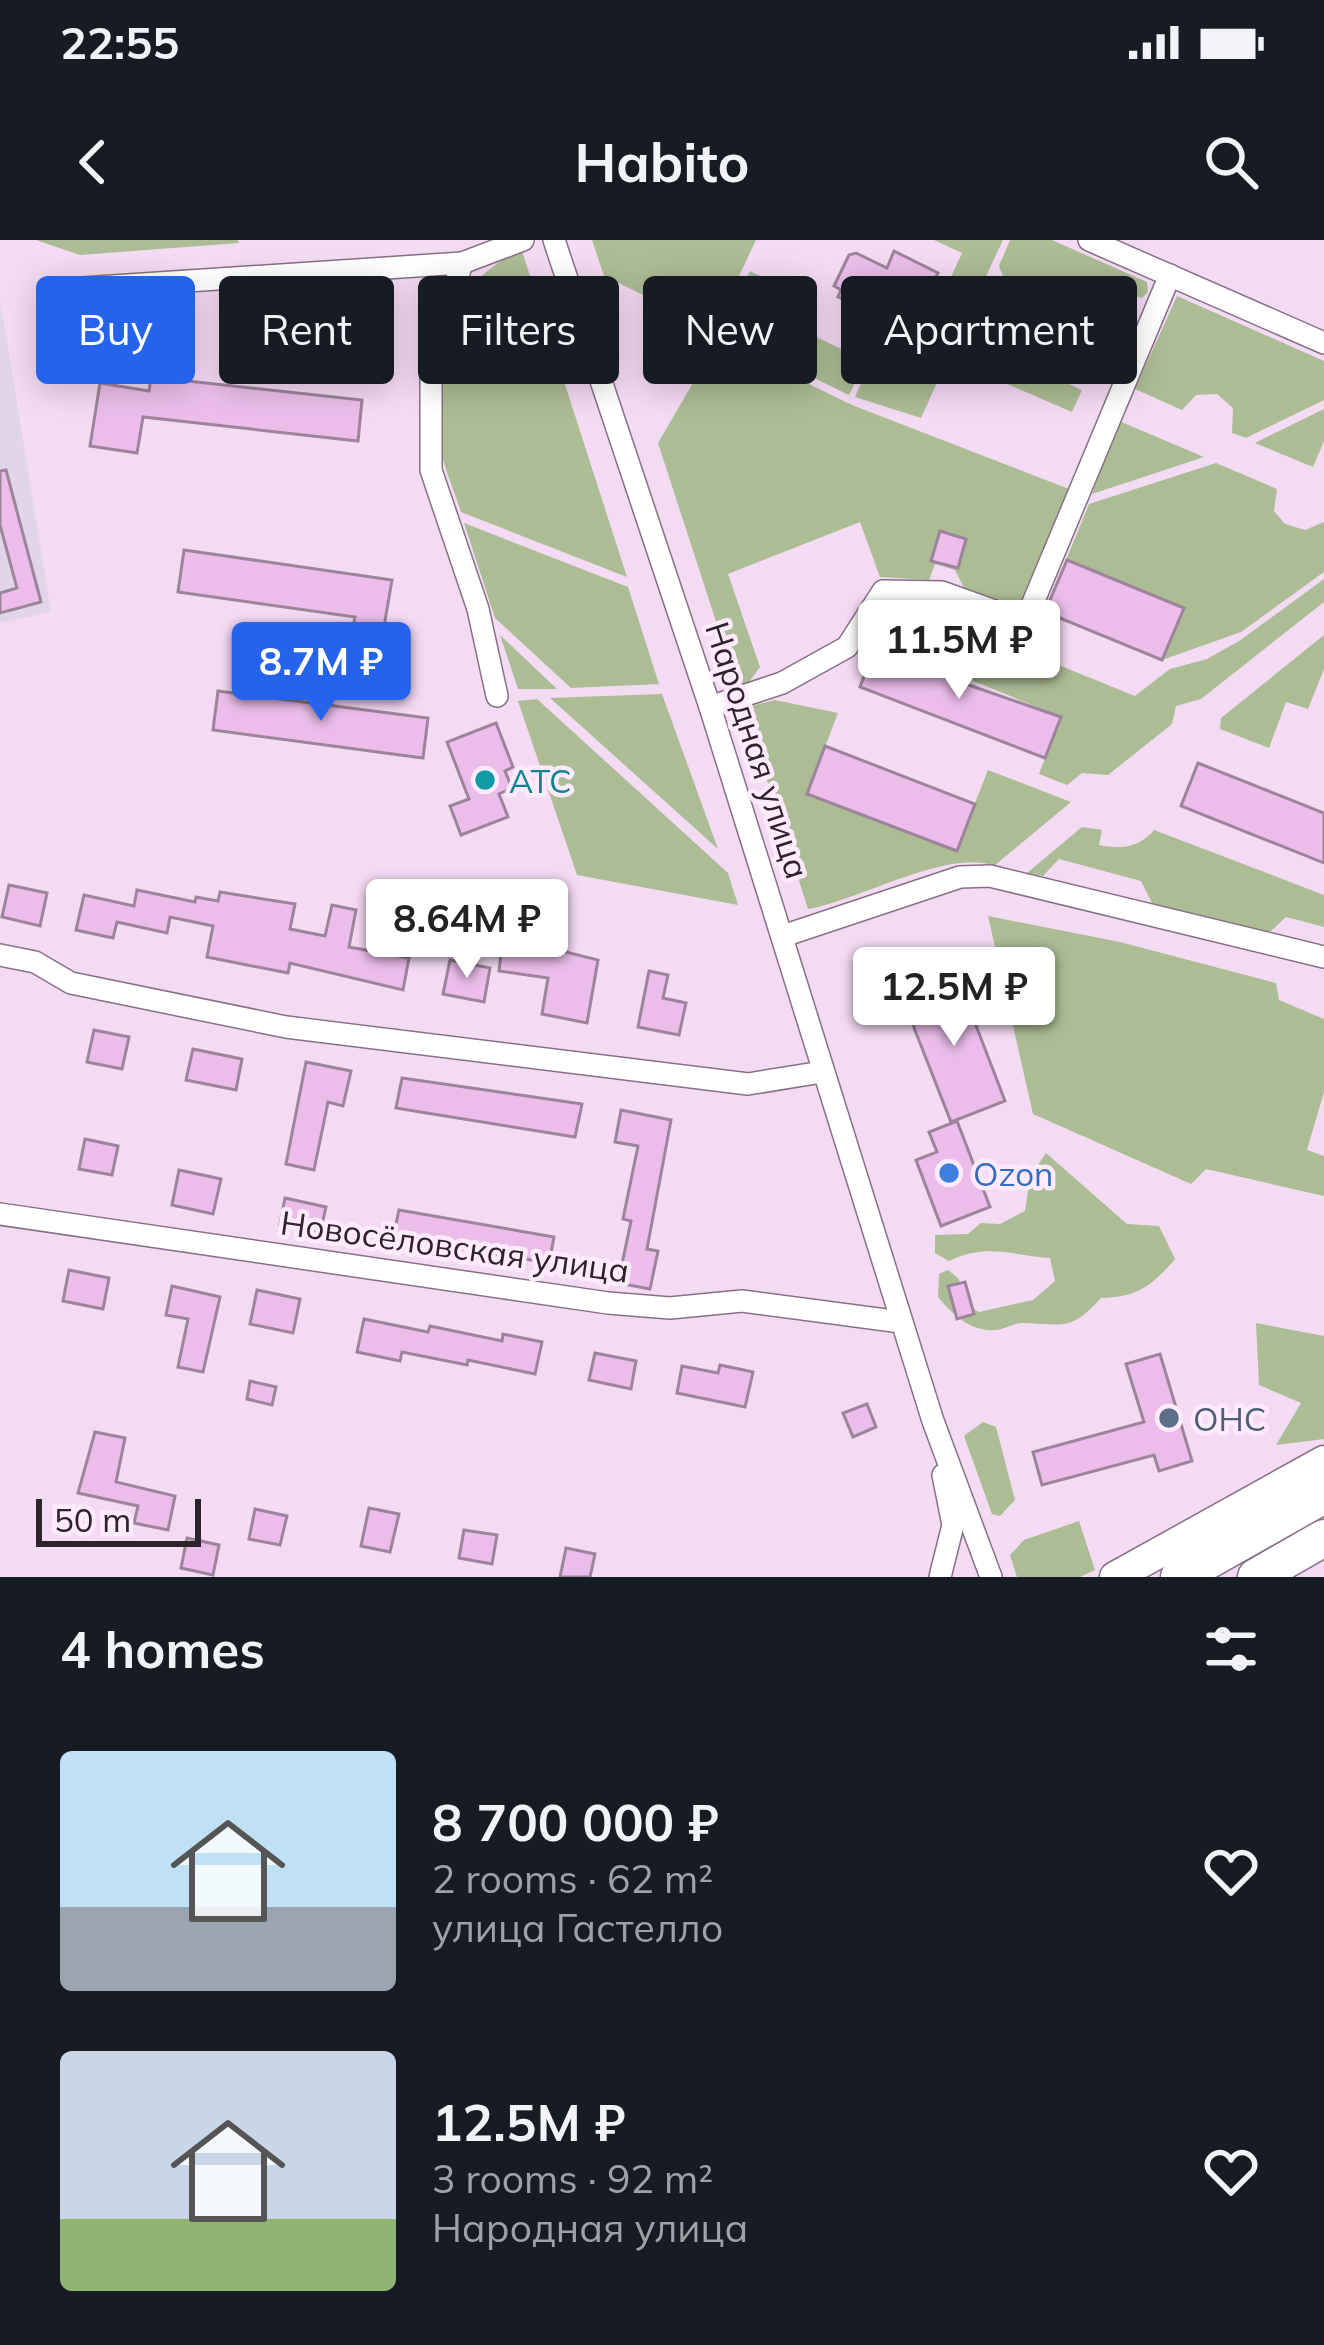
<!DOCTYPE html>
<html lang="en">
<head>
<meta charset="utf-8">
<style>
	:root { --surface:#171b24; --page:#20242c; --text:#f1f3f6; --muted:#9ea1a6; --accent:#2563eb }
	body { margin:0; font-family:Mulish,sans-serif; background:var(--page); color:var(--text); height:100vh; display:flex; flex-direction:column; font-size:45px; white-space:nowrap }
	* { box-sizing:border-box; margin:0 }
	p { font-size:39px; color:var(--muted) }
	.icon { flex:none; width:66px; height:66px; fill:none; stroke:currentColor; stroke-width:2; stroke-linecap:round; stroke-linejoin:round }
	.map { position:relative; height:1337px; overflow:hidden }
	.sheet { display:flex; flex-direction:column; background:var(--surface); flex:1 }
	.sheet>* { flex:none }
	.guide { position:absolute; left:36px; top:36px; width:1254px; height:108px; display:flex; gap:24px }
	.scale { position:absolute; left:36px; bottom:30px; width:165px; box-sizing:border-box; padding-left:12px; border:6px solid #2d232d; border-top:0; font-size:33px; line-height:42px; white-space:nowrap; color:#2d232d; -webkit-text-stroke:9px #ffeafe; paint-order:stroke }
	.price { position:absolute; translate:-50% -102px; padding:0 27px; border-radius:12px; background:#fff; color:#222; font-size:39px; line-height:78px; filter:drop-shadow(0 3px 6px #0008) }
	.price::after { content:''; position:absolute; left:50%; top:72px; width:36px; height:27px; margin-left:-18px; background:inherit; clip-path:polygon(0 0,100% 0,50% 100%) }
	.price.selected { background:var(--accent); color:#fff }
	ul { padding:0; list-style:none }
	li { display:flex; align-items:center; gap:36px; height:300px; padding:0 60px }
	li span { display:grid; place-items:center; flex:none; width:336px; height:240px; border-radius:12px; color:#555 }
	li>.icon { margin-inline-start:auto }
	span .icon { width:144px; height:144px; fill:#fffc; stroke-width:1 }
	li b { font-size:51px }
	h2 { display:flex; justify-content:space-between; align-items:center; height:144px; padding:0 60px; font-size:51px }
	.pill { padding:0 42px; border-radius:12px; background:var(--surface); box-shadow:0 6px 30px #0003; font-size:42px; line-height:108px }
	.pill.selected { background:var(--accent); color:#fff }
	.status { display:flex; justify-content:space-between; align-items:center; height:84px; padding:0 60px; background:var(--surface); direction:ltr }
	.status svg { height:33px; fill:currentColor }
	header { display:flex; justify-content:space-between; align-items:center; height:156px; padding:0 60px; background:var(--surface); font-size:54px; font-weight:700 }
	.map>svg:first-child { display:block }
</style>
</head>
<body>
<div class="status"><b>22:55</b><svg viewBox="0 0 49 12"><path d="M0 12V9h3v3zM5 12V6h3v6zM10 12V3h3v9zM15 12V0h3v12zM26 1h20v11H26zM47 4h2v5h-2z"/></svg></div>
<header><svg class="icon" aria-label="back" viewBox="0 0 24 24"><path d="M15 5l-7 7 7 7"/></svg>Habito<svg class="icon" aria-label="search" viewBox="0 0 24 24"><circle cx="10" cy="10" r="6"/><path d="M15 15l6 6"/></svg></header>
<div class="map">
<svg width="1324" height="1337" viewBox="0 0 1324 1337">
	<rect width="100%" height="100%" fill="#f4dbf4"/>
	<path fill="#e2d5e8" d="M 0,59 L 51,372 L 0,383 Z"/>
	<g fill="#acbc94">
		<path d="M 36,0 L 238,0 L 239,3 L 80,15 Z"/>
		<path d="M 592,0 L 756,0 L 714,89 L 604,36 Z"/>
		<path d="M 934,0 L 1003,0 L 962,87 L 940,77 L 947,62 L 941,59 L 962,13 Z"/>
		<path d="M 1010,0 L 1052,0 L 1147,42 L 1148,52 L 1142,58 L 1121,52 L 1022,84 L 999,26 Z"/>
		<path d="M 522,11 L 627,337 L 461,272 C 454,249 442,224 439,201 C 430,131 448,37 522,11 Z"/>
		<path d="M 750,31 L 790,50 L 777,78 L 866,121 L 849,155 L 721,93 Z"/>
		<path d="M 994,35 L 1012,87 L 984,96 L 969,89 Z"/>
		<path d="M 1177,56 L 1324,121 L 1324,160 L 1246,198 L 1232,193 L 1233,168 L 1217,154 L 1196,155 L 1182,170 L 1135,149 Z"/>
		<path d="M 1115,62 L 1084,141 L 1029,116 L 1025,89 Z"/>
		<path d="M 939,81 L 960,92 L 921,178 L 855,157 L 870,124 L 905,138 L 925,95 L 932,97 Z"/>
		<path d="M 1015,89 L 1024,119 L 996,128 L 986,100 Z"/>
		<path d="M 718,100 L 852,165 L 1069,249 L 1022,361 L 1013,368 L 965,350 L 955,330 L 935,324 L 929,340 L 880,337 L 860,282 L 728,334 L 760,427 L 749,442 L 737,446 L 658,203 Z"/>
		<path d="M 1025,124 L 1082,150 L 1072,172 L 998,140 L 1001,132 Z"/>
		<path d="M 1324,169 L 1324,201 L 1313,227 L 1255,203 Z"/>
		<path d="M 1119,181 L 1204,217 L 1092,254 Z"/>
		<path d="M 1216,223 L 1277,249 L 1274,271 L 1285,284 L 1305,290 L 1324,282 L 1324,332 L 1241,392 L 1162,420 L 1183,368 L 1066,320 L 1089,264 Z"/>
		<path d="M 464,283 L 628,347 L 659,444 L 571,448 L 495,378 Z"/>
		<path d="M 1324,339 L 1324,362 L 1201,459 L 1176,466 L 1172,484 L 1108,535 L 1082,533 L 1067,545 L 1039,534 L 1061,477 L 920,419 L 927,406 L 884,388 L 878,378 L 887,360 L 938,359 L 1013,389 L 1012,406 L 1135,456 L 1170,429 L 1207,419 L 1239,401 Z"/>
		<path d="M 500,395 L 557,449 L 518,449 Z"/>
		<path d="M 1324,395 L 1324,429 L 1308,469 L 1286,462 L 1269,508 L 1220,489 L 1221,478 Z"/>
		<path d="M 662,454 L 718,609 L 550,458 Z"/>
		<path d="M 537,459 L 728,633 L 738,665 L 577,635 L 518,461 Z"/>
		<path d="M 775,460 L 838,473 L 807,554 L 956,611 L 988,530 L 1071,562 L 994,626 C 949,608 855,662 808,669 L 744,468 Z"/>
		<path d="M 1082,587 L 1102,590 L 1099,605 C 1121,610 1140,607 1154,590 L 1324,655 L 1324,687 L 1286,677 L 1271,691 L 1260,692 L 1153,665 L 1141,641 L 1059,619 L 1043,636 L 1027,633 Z"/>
		<path d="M 988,676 L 1120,702 L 1276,743 L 1279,760 L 1324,779 L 1324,852 L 1307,910 L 1324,916 L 1324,956 L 1206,929 L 1191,944 L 1033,874 Z"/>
		<path d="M 1046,913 L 1127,984 L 1159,986 L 1175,1019 C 1151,1047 1137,1057 1101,1058 C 1070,1092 1064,1084 1023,1083 C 1013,1083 1004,1090 995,1090 C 971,1092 952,1074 938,1057 L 939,1034 L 948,1030 L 959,1039 L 961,1061 L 979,1072 L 1033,1060 L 1055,1041 L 1050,1018 C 1011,1015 986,1003 949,1021 L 935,1013 L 935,995 L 968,994 L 981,983 L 1000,984 L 1025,971 L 1030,937 Z"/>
		<path d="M 1256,1083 L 1324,1096 L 1324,1199 L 1276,1205 L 1301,1163 L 1259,1145 Z"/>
		<path d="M 983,1182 L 996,1187 L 1015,1260 L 1000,1276 L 992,1274 L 964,1196 Z"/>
		<path d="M 1079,1281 L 1095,1330 L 1080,1337 L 1017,1337 L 1010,1315 L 1024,1300 Z"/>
	</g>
	<g fill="#ecbdeb" stroke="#9c849b" stroke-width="3">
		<path d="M 894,11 L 938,33 L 912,85 L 838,57 L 841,50 L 834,46 L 849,15 L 856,13 L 887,28 Z"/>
		<path d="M 151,137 L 362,160 L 358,201 L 143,177 L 137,213 L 90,206 L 100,143 L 149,151 Z"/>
		<path d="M 6,230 L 41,362 L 0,373 L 0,353 L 17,348 L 0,285 L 0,231 Z"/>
		<path d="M 940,291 L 966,299 L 958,328 L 931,321 Z"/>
		<path d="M 184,310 L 392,340 L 377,427 L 346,421 L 355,377 L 178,352 Z"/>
		<path d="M 1067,320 L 1184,368 L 1162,420 L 1045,372 Z"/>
		<path d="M 877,402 L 917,417 L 914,426 L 1061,477 L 1045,518 L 860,447 Z"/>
		<path d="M 218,451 L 428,478 L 423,518 L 213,490 Z"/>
		<path d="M 496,483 L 513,527 L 505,531 L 512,548 L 499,554 L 508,577 L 461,595 L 450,566 L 469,559 L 447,502 Z"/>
		<path d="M 825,506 L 975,564 L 957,611 L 807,554 Z"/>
		<path d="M 1198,523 L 1324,573 L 1324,623 L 1181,566 Z"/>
		<path d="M 9,645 L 47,653 L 40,686 L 2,677 Z"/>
		<path d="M 137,650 L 195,662 L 196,657 L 218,661 L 220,652 L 295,664 L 290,689 L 325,696 L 332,665 L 356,670 L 349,707 L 409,718 L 403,750 L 290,723 L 288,733 L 207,717 L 213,686 L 170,677 L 167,693 L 117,682 L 113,698 L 76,690 L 84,655 L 134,666 Z"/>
		<path d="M 412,685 L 432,689 L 427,713 L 407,709 Z"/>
		<path d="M 503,696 L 598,720 L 587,783 L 542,774 L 548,738 L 499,731 Z"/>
		<path d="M 450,720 L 490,728 L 484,762 L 443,754 Z"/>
		<path d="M 649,731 L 668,735 L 663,758 L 686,763 L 679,795 L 638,787 Z"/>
		<path d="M 957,736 L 1005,861 L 951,882 L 902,757 Z"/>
		<path d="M 94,790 L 129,797 L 122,829 L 87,822 Z"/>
		<path d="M 193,809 L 242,819 L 236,850 L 186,840 Z"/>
		<path d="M 306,822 L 351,831 L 343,866 L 328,862 L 314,930 L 286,924 Z"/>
		<path d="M 402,838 L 582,864 L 575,897 L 396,868 Z"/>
		<path d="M 621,870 L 671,880 L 647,1009 L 658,1011 L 650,1049 L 618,1043 L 631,981 L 623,979 L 638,906 L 615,902 Z"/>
		<path d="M 957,881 L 990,967 L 941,986 L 916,920 L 937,912 L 929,892 Z"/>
		<path d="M 85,899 L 118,906 L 112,935 L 79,929 Z"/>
		<path d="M 179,930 L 221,939 L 213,974 L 172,965 Z"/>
		<path d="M 285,958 L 326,967 L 320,993 L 280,984 Z"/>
		<path d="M 399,970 L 554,997 L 549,1023 L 393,997 Z"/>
		<path d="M 69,1030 L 109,1038 L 103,1069 L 63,1061 Z"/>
		<path d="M 965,1042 L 974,1074 L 957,1079 L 948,1046 Z"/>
		<path d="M 172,1046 L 220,1057 L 203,1132 L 178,1127 L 188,1079 L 166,1075 Z"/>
		<path d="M 257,1050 L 300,1059 L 293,1093 L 250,1084 Z"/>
		<path d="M 364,1079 L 428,1092 L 430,1086 L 502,1101 L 503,1094 L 542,1102 L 535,1134 L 468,1120 L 467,1125 L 402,1112 L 400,1121 L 357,1112 Z"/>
		<path d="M 595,1113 L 636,1121 L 631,1149 L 589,1140 Z"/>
		<path d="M 1160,1114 L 1192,1221 L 1159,1231 L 1154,1215 L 1042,1245 L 1033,1212 L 1144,1182 L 1126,1124 Z"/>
		<path d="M 720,1125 L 753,1132 L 745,1167 L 677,1153 L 682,1126 L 718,1133 Z"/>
		<path d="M 250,1141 L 276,1147 L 272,1165 L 247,1159 Z"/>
		<path d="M 867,1164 L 876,1187 L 853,1197 L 843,1173 Z"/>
		<path d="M 95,1192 L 125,1198 L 116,1242 L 175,1256 L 168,1290 L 134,1283 L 138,1266 L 78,1253 Z"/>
		<path d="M 369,1268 L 399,1274 L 390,1312 L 361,1306 Z"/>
		<path d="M 255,1269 L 287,1276 L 280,1305 L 249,1299 Z"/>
		<path d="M 464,1290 L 497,1295 L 492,1324 L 459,1318 Z"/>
		<path d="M 187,1298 L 219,1305 L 213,1335 L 181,1328 Z"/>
		<path d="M 566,1308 L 595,1314 L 590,1337 L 560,1337 Z"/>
	</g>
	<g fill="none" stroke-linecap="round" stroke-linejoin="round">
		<g stroke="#877086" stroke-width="24">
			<g id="street">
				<path d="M 554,0 L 710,467 L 933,1181 L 991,1337"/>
				<path d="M 1089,0 L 1324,103"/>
				<path d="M 462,23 L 431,121 L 431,230 L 478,369 L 497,456"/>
				<path d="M 82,48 L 462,23 L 523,0"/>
				<path d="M 710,467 L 782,443 L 847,407 L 883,351 L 942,352 L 1025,382 L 1170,35"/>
				<path d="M 783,696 L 960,637 L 990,636 L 1324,717"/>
				<path d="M 0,715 L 35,722 L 71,743 L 286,787 L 748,844 L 822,832"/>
				<path d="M 0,974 L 608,1063 L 670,1068 L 742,1061 L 901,1082"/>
				<path d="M 940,1337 L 953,1285 L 943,1235"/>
			</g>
		</g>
		<g stroke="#877086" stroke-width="33">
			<path id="secondary" d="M 1115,1337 L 1324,1221"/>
		</g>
		<g stroke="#877086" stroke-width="39">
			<g id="primary">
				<path d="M 1179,1337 L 1324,1255"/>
				<path d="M 1256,1337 L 1324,1298"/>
			</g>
		</g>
		<use href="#street" stroke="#fff" stroke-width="21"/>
		<use href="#secondary" stroke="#fff" stroke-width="30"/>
		<use href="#primary" stroke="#fff" stroke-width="36"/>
	</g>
	<circle fill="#0f9aa8" stroke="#ffeafe" stroke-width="4.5" cx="485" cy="540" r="12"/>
	<circle fill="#3f7fe0" stroke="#ffeafe" stroke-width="4.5" cx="949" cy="933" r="12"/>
	<circle fill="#5c6f8a" stroke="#ffeafe" stroke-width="4.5" cx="1169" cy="1178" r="12"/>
	<g text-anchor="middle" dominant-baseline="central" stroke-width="9" stroke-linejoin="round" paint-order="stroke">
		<g font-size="33" fill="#2d232d" stroke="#ffeafe">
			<text transform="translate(758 510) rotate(72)">Народная улица</text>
			<text transform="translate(455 1006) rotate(8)">Новосёловская улица</text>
		</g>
		<g font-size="33" fill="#0d838f" stroke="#ffeafe" text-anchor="start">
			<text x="509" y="540">АТС</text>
		</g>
		<g font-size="33" fill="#366cbe" stroke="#ffeafe" text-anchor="start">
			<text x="973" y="933">Ozon</text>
		</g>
		<g font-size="33" fill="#4e5e75" stroke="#ffeafe" text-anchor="start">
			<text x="1193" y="1178">ОНС</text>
		</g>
	</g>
</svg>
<div class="scale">50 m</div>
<b class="price" style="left:959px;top:462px">11.5M ₽</b>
<b class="price selected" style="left:321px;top:484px">8.7M ₽</b>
<b class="price" style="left:467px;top:741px">8.64M ₽</b>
<b class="price" style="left:954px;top:809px">12.5M ₽</b>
<div class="guide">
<a class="pill selected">Buy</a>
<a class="pill">Rent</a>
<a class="pill">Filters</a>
<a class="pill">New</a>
<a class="pill">Apartment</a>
</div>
</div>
<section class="sheet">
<h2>4 homes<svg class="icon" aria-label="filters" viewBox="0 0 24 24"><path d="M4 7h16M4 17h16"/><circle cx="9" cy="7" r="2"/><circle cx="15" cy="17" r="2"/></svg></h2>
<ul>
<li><span style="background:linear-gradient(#bfe0f5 65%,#9aa5b1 0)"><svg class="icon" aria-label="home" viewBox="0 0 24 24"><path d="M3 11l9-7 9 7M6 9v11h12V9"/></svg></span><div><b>8 700 000 ₽</b><p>2 rooms · 62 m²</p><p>улица Гастелло</p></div><svg class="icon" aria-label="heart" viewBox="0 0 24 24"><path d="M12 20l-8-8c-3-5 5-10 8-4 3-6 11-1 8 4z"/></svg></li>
<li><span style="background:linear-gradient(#c9d6e8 70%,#8fb573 0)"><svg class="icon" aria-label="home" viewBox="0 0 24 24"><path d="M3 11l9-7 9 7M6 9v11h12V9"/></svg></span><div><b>12.5M ₽</b><p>3 rooms · 92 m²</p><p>Народная улица</p></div><svg class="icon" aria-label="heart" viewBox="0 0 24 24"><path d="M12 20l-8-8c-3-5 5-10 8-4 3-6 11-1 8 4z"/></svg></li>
</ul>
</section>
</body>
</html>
